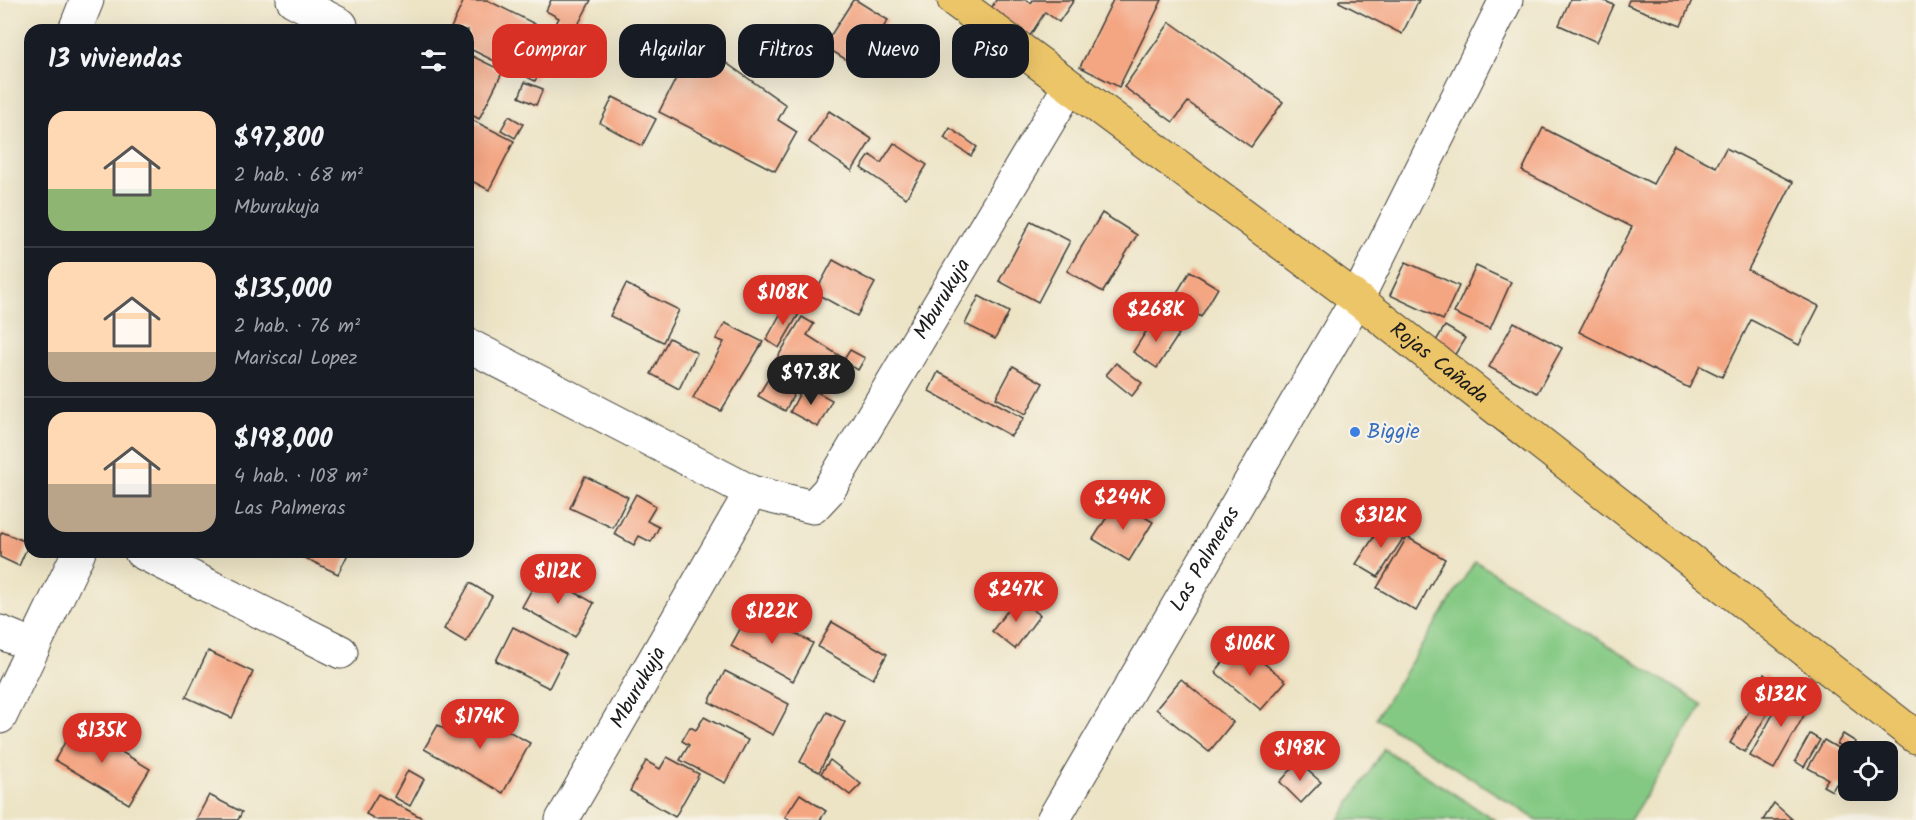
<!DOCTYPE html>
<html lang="es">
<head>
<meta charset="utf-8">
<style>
	:root { --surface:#171b24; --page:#20242c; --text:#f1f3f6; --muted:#9ea1a6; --line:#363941; --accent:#d93025 }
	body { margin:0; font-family:Kalam,sans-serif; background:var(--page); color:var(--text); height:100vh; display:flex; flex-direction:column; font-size:22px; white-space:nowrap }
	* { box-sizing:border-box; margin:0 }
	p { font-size:20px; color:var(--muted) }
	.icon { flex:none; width:33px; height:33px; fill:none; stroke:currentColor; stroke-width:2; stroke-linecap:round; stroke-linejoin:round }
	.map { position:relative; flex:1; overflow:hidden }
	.panel { position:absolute; left:24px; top:24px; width:450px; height:534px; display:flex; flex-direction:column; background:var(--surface); border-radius:18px; box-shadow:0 6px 24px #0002 }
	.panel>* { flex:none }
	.banner { position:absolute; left:492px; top:24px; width:570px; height:54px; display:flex; gap:12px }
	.tools { position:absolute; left:1838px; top:741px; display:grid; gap:12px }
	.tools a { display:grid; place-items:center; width:60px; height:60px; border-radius:12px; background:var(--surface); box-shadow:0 6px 24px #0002; font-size:30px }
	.price { position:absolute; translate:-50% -51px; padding:0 14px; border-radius:21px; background:var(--accent); color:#fff; font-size:20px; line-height:39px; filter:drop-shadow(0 2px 3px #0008) }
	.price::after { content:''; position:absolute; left:50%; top:36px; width:18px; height:14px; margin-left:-9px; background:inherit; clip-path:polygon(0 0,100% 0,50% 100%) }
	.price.selected { background:#222; color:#fff }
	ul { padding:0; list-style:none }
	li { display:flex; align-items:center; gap:18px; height:150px; padding:0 24px }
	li+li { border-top:2px solid var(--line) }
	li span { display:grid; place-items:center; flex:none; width:168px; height:120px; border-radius:18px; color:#555 }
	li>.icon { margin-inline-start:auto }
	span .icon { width:72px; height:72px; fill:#fffc; stroke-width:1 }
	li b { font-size:26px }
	h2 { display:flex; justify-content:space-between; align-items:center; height:72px; padding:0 24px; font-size:26px }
	.pill { padding:0 21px; border-radius:18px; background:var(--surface); box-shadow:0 6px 24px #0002; font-size:21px; line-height:54px }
	.pill.selected { background:var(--accent); color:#fff }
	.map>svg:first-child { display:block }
</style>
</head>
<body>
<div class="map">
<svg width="1916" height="820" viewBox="0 0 1916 820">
	<rect width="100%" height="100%" fill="#f7f3e8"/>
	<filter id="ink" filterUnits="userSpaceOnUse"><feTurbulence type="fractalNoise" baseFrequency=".0167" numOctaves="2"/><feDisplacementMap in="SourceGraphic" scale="12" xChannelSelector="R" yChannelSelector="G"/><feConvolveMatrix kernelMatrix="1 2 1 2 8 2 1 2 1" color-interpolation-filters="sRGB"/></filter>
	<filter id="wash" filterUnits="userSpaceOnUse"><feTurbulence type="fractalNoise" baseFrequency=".008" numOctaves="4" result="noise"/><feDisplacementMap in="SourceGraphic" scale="24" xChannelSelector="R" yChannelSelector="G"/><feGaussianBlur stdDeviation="1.35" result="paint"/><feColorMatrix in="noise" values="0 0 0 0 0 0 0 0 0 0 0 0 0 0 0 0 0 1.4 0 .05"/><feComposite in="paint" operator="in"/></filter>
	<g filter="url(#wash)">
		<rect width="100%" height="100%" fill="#ede4c6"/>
		<g fill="#84c983" stroke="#507250" stroke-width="1.5">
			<path d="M 1475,561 L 1703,705 L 1630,820 L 1537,820 L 1376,718 Z"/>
			<path d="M 1384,749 L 1495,820 L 1339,820 Z"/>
		</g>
		<g id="blocks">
			<g fill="#f4a683">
				<path d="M 464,0 L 487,0 L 557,35 L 535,81 L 468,48 L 468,30 L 450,30 Z"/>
				<path d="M 551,0 L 591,0 L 570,40 L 552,31 L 559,18 L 546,11 Z"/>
				<path d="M 853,0 L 856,0 L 888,20 L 858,67 L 824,46 Z"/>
				<path d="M 996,0 L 1026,0 L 1031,3 L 1033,0 L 1074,0 L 1059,22 L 1045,12 L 1028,39 L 988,14 Z"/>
				<path d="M 1113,0 L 1162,0 L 1119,87 L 1080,67 Z"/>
				<path d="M 1340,0 L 1419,0 L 1402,34 L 1339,2 Z"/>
				<path d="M 1570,0 L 1602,0 L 1614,5 L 1597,42 L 1559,25 Z"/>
				<path d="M 1629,0 L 1692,0 L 1681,26 L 1627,5 Z"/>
				<path d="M 1170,22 L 1283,102 L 1251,147 L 1188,102 L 1173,122 L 1124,87 Z"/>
				<path d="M 695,41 L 786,105 L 778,120 L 797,132 L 775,171 L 659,112 Z"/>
				<path d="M 468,54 L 503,71 L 479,119 L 468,113 Z"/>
				<path d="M 525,82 L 543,89 L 536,105 L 519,97 Z"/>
				<path d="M 613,97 L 656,119 L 642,146 L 600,123 Z"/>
				<path d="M 829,111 L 872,139 L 852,171 L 809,142 Z"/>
				<path d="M 509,116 L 523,124 L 515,138 L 501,130 Z"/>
				<path d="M 468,118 L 514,141 L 489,190 L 468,179 Z"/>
				<path d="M 950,128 L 977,147 L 971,156 L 944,138 Z"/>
				<path d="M 1543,128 L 1653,184 L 1674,145 L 1716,167 L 1726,148 L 1793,182 L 1748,270 L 1819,306 L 1799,345 L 1751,320 L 1722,377 L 1700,366 L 1689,388 L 1579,332 L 1632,227 L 1522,171 Z"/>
				<path d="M 894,143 L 927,165 L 906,198 L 861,168 L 870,155 L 881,163 Z"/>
				<path d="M 1102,213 L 1137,235 L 1103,292 L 1067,271 Z"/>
				<path d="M 1031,221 L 1070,241 L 1038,302 L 999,281 Z"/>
				<path d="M 833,260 L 875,283 L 857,316 L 815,293 Z"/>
				<path d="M 1406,262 L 1459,286 L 1443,320 L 1390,295 Z"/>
				<path d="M 1476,266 L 1511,282 L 1490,329 L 1454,313 Z"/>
				<path d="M 1190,271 L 1218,288 L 1201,317 L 1173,299 Z"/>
				<path d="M 626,284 L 679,310 L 663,342 L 610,316 Z"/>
				<path d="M 979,296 L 1009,312 L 995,339 L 965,324 Z"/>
				<path d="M 786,304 L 800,312 L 779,348 L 766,340 Z"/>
				<path d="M 802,317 L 814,324 L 807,335 L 843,358 L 827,387 L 798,369 L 794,376 L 774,363 Z"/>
				<path d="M 1154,319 L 1179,334 L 1157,368 L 1133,352 Z"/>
				<path d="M 1514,322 L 1562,348 L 1537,393 L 1489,367 Z"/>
				<path d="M 725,323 L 763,342 L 721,411 L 693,398 L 724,342 L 716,339 Z"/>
				<path d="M 1445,326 L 1465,338 L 1448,366 L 1428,354 Z"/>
				<path d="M 669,338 L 697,353 L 679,389 L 651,374 Z"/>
				<path d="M 850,350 L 865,358 L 858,370 L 843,361 Z"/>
				<path d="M 1116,363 L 1142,383 L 1132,396 L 1106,375 Z"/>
				<path d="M 1013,366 L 1043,383 L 1026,414 L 996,398 Z"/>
				<path d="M 774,369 L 800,383 L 785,411 L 758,396 Z"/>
				<path d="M 938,372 L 1024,418 L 1011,436 L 929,391 Z"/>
				<path d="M 804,385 L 832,400 L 818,427 L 790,412 Z"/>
				<path d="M 585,476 L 628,497 L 613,528 L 570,508 Z"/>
				<path d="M 636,494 L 656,506 L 647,521 L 659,527 L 651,542 L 639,536 L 634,545 L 614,534 Z"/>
				<path d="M 1117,501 L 1153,522 L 1129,561 L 1093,539 Z"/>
				<path d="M 1397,502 L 1417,517 L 1406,532 L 1386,516 Z"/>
				<path d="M 1385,520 L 1406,534 L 1378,577 L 1356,564 Z"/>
				<path d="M 2,532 L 29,543 L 19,566 L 0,557 L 0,536 Z"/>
				<path d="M 1407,537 L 1445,559 L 1416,611 L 1377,588 Z"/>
				<path d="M 303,552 L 349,552 L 338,574 L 301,556 Z"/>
				<path d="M 541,573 L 594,603 L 575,637 L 522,607 Z"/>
				<path d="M 470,583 L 492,596 L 466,642 L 444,629 Z"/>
				<path d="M 1017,598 L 1040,615 L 1015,649 L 992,631 Z"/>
				<path d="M 751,609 L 813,643 L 793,681 L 731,646 Z"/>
				<path d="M 832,622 L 887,654 L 873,679 L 818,647 Z"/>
				<path d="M 513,627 L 566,654 L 549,688 L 496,661 Z"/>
				<path d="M 1239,643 L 1286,681 L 1261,710 L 1215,672 Z"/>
				<path d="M 208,651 L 253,672 L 232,718 L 186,697 Z"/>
				<path d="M 725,671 L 789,704 L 773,735 L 709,702 Z"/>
				<path d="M 1764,674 L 1779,688 L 1767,704 L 1752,695 Z"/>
				<path d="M 1181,679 L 1233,722 L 1209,752 L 1156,709 Z"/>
				<path d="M 1788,687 L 1812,701 L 1774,769 L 1750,756 Z"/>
				<path d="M 1752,706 L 1767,714 L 1745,752 L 1730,743 Z"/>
				<path d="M 469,709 L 530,743 L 503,793 L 424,749 L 438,725 L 454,735 Z"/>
				<path d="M 827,712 L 845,722 L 819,772 L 800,762 Z"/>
				<path d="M 704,717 L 748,740 L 725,783 L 680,760 L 689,745 L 682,741 L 690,727 L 696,730 Z"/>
				<path d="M 75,724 L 150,769 L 129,804 L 55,760 Z"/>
				<path d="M 1810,734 L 1820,740 L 1804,767 L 1795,761 Z"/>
				<path d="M 1843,734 L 1856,742 L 1851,751 L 1837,744 Z"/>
				<path d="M 1824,740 L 1848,754 L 1848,791 L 1836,784 L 1832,791 L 1823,786 L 1828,779 L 1808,768 Z"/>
				<path d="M 667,757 L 699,774 L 675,817 L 630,791 L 646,761 L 660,769 Z"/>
				<path d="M 830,760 L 861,784 L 850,795 L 821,773 Z"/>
				<path d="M 1298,762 L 1321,782 L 1301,803 L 1280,782 Z"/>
				<path d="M 408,770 L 424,779 L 410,806 L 394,797 Z"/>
				<path d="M 378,794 L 426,820 L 377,820 L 366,814 Z"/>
				<path d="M 800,794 L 826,811 L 820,820 L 790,820 L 785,817 Z"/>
				<path d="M 209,795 L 242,812 L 238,820 L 196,820 Z"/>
				<path d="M 1774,803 L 1793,820 L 1763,820 Z"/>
			</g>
		</g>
	</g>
	<g filter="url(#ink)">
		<use href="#blocks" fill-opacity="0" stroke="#3b3a36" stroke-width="1.5"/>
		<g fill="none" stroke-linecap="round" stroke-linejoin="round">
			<g stroke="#3b3a36" stroke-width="35">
				<g id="minor">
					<path d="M 293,0 L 341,25"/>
					<path d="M 75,30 L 87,0"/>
					<path id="s1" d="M 468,345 L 751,492 L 813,507 L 828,491 L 1069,87"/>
					<path d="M 141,552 L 341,652"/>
					<path d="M 0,632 L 34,646"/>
					<path d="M 0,717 L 79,552"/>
					<path id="s2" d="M 562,820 L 751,492"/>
					<path id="s3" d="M 1053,820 L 1357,299 L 1506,0"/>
				</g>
			</g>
			<g stroke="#3b3a36" stroke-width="35">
				<g id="major">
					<path id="s4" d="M 954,0 L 1357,299 L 1916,737"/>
				</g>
			</g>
			<use href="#minor" stroke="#fff" stroke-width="33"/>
			<use href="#major" stroke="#edc569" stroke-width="33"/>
		</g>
	</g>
	<circle fill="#3f7fe0" stroke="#f7f3e8" stroke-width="2" cx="1355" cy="432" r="6"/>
	<g text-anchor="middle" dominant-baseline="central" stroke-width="4.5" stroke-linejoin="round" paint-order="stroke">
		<g font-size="21" fill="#1c1c1c" stroke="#f7f3e8">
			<text stroke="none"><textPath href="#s1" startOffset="628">Mburukuja</textPath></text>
			<text stroke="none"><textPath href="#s4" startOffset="606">Rojas Cañada</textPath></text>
			<text stroke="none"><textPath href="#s3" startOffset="302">Las Palmeras</textPath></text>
			<text stroke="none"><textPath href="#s2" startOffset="153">Mburukuja</textPath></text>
		</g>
		<g font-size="21" fill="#366cbe" stroke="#f7f3e8" text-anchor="start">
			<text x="1367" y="432">Biggie</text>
		</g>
	</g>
</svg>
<div class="tools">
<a><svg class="icon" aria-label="locate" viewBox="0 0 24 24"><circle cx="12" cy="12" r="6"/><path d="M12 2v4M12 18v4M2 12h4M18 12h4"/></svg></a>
</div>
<b class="price" style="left:783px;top:326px">$108K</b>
<b class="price" style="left:1156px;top:343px">$268K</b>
<b class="price selected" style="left:811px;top:406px">$97.8K</b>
<b class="price" style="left:1123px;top:531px">$244K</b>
<b class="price" style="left:1381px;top:549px">$312K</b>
<b class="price" style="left:558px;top:605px">$112K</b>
<b class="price" style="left:1016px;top:623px">$247K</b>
<b class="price" style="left:772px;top:645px">$122K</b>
<b class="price" style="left:1250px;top:677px">$106K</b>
<b class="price" style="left:1781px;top:728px">$132K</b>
<b class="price" style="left:480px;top:750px">$174K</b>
<b class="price" style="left:102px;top:764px">$135K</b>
<b class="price" style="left:1300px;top:782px">$198K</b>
<div class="banner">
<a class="pill selected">Comprar</a>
<a class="pill">Alquilar</a>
<a class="pill">Filtros</a>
<a class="pill">Nuevo</a>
<a class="pill">Piso</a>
</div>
<section class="panel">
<h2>13 viviendas<svg class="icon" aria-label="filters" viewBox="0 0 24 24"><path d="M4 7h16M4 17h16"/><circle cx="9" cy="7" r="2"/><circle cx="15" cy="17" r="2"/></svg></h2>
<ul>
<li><span style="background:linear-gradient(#ffd9b3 65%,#8fb573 0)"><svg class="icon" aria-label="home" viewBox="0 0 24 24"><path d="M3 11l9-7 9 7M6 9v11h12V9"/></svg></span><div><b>$97,800</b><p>2 hab. · 68 m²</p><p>Mburukuja</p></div></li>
<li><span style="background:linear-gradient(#ffd9b3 75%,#b9a48a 0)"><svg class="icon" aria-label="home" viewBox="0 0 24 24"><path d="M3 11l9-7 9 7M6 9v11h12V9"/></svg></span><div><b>$135,000</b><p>2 hab. · 76 m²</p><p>Mariscal Lopez</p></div></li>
<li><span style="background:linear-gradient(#ffd9b3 60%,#b9a48a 0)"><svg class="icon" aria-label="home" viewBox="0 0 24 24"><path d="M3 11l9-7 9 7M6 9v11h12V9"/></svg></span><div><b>$198,000</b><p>4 hab. · 108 m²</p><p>Las Palmeras</p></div></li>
</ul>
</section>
</div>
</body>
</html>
